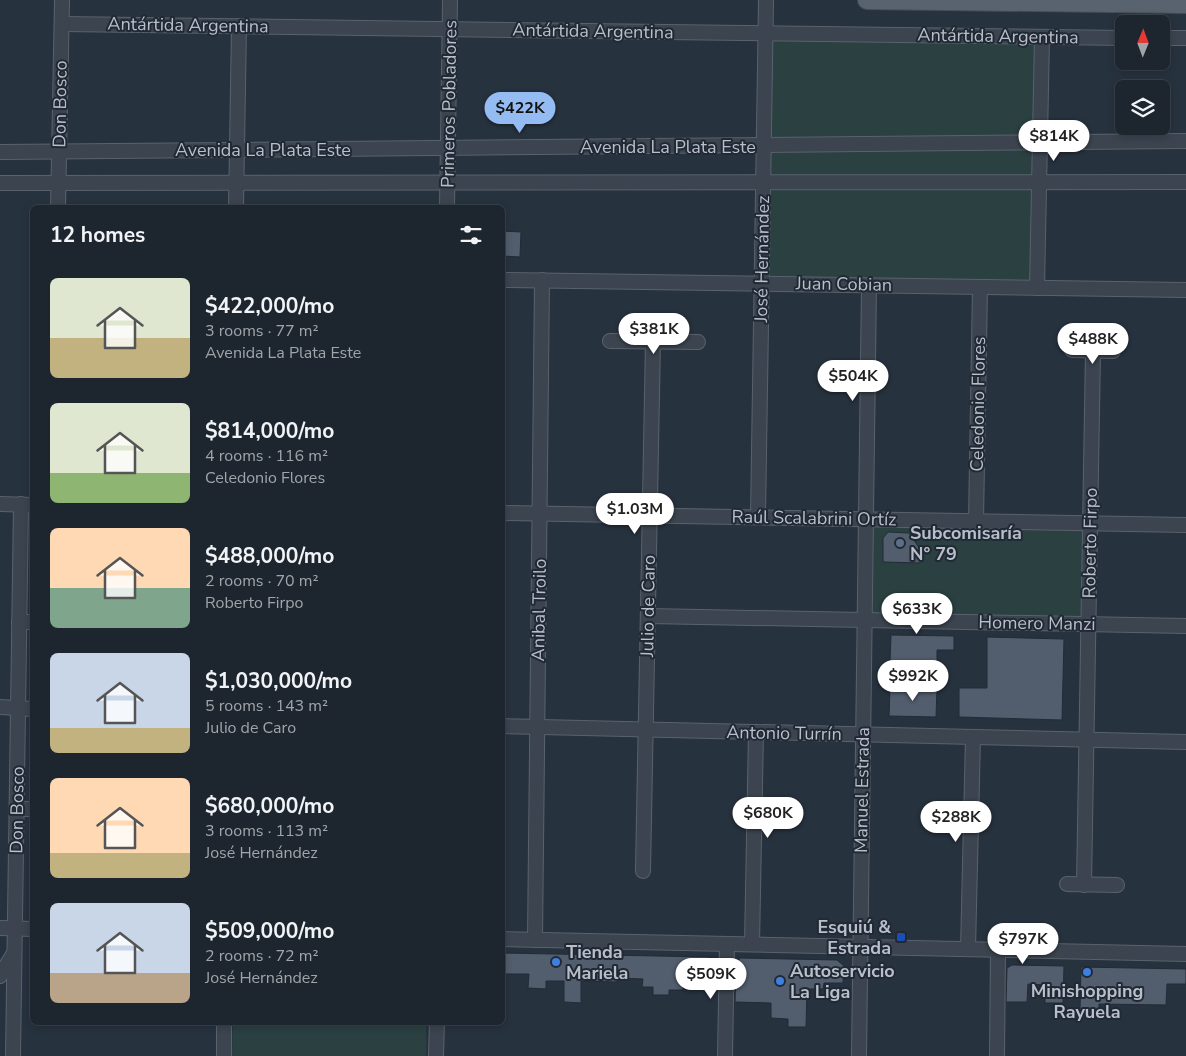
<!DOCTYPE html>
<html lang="en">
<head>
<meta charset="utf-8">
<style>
	:root { --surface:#1d262f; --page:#252e37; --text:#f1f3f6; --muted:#a0a5aa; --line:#3b434b; --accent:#94bcf2 }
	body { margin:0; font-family:"Nunito Sans",sans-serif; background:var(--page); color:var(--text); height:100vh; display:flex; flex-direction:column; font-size:19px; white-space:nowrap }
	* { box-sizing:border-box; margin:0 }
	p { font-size:16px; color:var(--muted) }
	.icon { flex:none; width:28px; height:28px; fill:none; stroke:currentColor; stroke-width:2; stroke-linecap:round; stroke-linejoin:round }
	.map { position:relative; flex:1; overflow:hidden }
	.panel { position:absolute; left:30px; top:205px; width:475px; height:820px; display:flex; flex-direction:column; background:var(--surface); border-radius:8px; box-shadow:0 2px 8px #0003,0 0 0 1px var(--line) }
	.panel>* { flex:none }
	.needle { width:32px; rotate:1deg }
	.fabs { position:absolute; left:1115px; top:15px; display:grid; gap:10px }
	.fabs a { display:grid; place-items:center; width:55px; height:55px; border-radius:8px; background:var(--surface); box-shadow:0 2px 8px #0003,0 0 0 1px var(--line); font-size:25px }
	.price { position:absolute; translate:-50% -42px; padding:0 11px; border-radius:18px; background:#fff; color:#222; font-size:16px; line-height:32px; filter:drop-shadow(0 1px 2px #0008) }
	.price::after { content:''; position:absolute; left:50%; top:30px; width:15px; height:11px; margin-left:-8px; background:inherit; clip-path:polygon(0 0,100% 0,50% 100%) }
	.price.selected { background:var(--accent); color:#111 }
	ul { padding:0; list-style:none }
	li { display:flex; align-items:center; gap:15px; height:125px; padding:0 20px }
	li span { display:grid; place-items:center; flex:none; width:140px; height:100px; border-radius:8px; color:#555 }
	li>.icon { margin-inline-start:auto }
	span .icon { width:60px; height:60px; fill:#fffc; stroke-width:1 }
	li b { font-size:21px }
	h2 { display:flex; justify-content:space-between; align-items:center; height:60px; padding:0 20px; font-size:21px }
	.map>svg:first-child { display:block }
</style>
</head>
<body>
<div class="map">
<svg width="1186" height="1056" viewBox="0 0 1186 1056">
	<rect width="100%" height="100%" fill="#27323f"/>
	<g fill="#2a4041">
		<path d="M 771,39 L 1036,43 L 1032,282 L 766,278 Z"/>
		<path d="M 865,519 L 1090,523 L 1088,624 L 864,620 Z"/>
		<path d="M 233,1023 L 426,1023 L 426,1056 L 232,1056 Z"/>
	</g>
	<g fill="#525d6d" stroke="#222b36">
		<path d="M 502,231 L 521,232 L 520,257 L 502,256 Z"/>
		<path d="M 888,532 L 909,533 L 920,549 L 920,563 L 883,562 L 883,538 Z"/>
		<path d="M 891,635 L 954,636 L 954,650 L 937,650 L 937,664 L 890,663 Z"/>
		<path d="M 987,637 L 1064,639 L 1062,720 L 959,717 L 959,688 L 987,688 Z"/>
		<path d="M 890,688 L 937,689 L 936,717 L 889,716 Z"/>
		<path d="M 502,953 L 709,957 L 715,963 L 714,979 L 683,978 L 683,990 L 669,990 L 669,995 L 653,995 L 653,987 L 642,987 L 643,979 L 618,978 L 617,982 L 581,981 L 581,1003 L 564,1002 L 564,981 L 546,981 L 546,989 L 528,988 L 529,974 L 502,974 Z"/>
		<path d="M 740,958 L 837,960 L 844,966 L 843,983 L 824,983 L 823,989 L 807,989 L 806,1027 L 788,1027 L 788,1019 L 771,1018 L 771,1003 L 735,1002 L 736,964 Z"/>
		<path d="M 1012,965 L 1064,966 L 1063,1003 L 1045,1003 L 1045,985 L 1028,984 L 1027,1002 L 1006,1002 L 1007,968 Z"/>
		<path d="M 1081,967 L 1186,969 L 1186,984 L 1167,984 L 1166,1005 L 1099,1004 L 1099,1010 L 1080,1010 Z"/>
	</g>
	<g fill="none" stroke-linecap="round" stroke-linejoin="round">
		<g stroke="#59626d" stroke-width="16">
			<g id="minor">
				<path d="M 62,24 L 1124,38"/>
				<path d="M 1161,38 L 1186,38"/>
				<path d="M 0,152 L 1186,141"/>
				<path d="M 0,183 L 1186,182"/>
				<path d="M 58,208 L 62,0"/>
				<path d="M 236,208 L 239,26"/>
				<path d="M 447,208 L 450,0"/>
				<path d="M 502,280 L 1186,290"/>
				<path d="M 1037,288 L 1042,37"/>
				<path d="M 610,341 L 698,342"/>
				<path d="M 1072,350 L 1113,351"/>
				<path d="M 0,504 L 32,505"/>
				<path d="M 502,513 L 1186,525"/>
				<path d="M 758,517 L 766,0"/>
				<path d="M 976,521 L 980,287"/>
				<path d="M 648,616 L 1186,626"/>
				<path d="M 19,622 L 32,622"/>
				<path d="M 0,707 L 32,709"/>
				<path d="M 502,726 L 1186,742"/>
				<path d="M 17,809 L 32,809"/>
				<path d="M 643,871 L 653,341"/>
				<path d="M 1067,884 L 1117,885"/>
				<path d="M 1084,885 L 1093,351"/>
				<path d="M 0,928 L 32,929"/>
				<path d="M 502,939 L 1186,954"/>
				<path d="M 535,940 L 542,280"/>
				<path d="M 752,944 L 756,732"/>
				<path d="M 968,949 L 973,737"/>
				<path d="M 0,976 L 14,953"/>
				<path d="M 13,1056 L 21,504"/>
				<path d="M 224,1056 L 224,1022"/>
				<path d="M 436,1056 L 437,1022"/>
				<path d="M 725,1056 L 727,944"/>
				<path d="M 859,1056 L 869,285"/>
				<path d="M 997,1056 L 998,950"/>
			</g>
		</g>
		<g stroke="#454d58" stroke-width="20">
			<path id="major" d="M 867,0 L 1186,4"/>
		</g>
		<use href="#minor" stroke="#3b444f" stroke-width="14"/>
		<use href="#major" stroke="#59636f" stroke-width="18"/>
	</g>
	<circle fill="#5c6f8a" stroke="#202934" stroke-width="2" cx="900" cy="543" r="5"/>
	<rect fill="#1a4fb4" stroke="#202934" stroke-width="2" x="896" y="932" width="10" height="10" rx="2.5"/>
	<g fill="#3f7fe0" stroke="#202934" stroke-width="2">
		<circle cx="556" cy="962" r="5"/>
		<circle cx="1087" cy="972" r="5"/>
		<circle cx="780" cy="981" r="5"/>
	</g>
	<g text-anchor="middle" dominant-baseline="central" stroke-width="4" stroke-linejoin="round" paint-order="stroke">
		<g font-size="18" fill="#b8bfca" stroke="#202934">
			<text transform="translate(188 25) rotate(1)">Antártida Argentina</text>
			<text transform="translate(593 31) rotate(1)">Antártida Argentina</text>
			<text transform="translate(998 36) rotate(1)">Antártida Argentina</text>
			<text transform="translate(60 104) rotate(-89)">Don Bosco</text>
			<text transform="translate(449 104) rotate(-89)">Primeros Pobladores</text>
			<text x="668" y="147">Avenida La Plata Este</text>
			<text x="263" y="150">Avenida La Plata Este</text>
			<text transform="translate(762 259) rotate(-89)">José Hernández</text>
			<text transform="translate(844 284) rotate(1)">Juan Cobian</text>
			<text transform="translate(978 404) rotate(-89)">Celedonio Flores</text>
			<text transform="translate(814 518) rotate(1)">Raúl Scalabrini Ortíz</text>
			<text transform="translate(1090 543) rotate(-89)">Roberto Firpo</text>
			<text transform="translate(648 606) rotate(-89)">Julio de Caro</text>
			<text transform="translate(539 610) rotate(-89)">Anibal Troilo</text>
			<text transform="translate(1037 623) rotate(1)">Homero Manzi</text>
			<text transform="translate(784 733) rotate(1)">Antonio Turrín</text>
			<text transform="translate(862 790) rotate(-89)">Manuel Estrada</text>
			<text transform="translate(17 810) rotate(-89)">Don Bosco</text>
		</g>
		<g font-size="18" font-weight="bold" fill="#b8bfca" stroke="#202934" text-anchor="start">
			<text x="910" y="533">Subcomisaría<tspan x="910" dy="21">N° 79</tspan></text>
			<text x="891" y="927" text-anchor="end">Esquiú &amp;<tspan x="891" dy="21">Estrada</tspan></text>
			<text x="566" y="952">Tienda<tspan x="566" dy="21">Mariela</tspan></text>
			<text x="790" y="971">Autoservicio<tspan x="790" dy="21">La Liga</tspan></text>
			<text x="1087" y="991" text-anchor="middle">Minishopping<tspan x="1087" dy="21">Rayuela</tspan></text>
		</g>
	</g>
</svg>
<div class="fabs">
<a><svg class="needle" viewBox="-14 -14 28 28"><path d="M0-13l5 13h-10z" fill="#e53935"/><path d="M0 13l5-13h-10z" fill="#a0a5aa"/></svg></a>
<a><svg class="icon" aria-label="layers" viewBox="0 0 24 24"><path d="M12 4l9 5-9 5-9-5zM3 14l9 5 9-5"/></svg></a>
</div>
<b class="price selected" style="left:520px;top:134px">$422K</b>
<b class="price" style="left:1054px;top:162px">$814K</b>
<b class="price" style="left:654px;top:355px">$381K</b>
<b class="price" style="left:1093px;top:365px">$488K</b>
<b class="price" style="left:853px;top:402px">$504K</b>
<b class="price" style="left:635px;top:535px">$1.03M</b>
<b class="price" style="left:917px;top:635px">$633K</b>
<b class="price" style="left:913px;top:702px">$992K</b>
<b class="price" style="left:768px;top:839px">$680K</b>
<b class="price" style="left:956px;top:843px">$288K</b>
<b class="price" style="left:1023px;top:965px">$797K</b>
<b class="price" style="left:711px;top:1000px">$509K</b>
<section class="panel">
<h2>12 homes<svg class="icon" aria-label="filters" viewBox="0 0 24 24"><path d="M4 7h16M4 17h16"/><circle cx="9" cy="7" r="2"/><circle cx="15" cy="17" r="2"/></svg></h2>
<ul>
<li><span style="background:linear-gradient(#dfe7d0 60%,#c2b280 0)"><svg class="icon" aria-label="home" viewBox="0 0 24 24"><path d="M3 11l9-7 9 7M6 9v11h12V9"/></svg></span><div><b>$422,000/mo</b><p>3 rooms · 77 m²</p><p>Avenida La Plata Este</p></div></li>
<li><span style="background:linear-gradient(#dfe7d0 70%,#8fb573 0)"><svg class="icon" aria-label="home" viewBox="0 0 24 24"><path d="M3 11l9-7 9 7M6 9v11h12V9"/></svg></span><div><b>$814,000/mo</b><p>4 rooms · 116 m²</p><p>Celedonio Flores</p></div></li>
<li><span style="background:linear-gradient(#ffd9b3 60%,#7fa58c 0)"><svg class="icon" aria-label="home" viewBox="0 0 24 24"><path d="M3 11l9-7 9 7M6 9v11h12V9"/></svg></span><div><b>$488,000/mo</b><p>2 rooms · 70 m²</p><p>Roberto Firpo</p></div></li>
<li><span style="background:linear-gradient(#c9d6e8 75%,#c2b280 0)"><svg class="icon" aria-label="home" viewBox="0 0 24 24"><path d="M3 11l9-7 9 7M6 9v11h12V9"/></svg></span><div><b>$1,030,000/mo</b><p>5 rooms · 143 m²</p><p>Julio de Caro</p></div></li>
<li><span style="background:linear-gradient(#ffd9b3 75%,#c2b280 0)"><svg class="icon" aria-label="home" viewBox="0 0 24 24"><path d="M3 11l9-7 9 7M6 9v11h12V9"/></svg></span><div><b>$680,000/mo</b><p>3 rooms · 113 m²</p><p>José Hernández</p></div></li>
<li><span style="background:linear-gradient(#c9d6e8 70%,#b9a48a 0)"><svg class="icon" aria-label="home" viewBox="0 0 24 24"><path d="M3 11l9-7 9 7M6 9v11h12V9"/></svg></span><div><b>$509,000/mo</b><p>2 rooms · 72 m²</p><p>José Hernández</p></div></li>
</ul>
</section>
</div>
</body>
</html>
